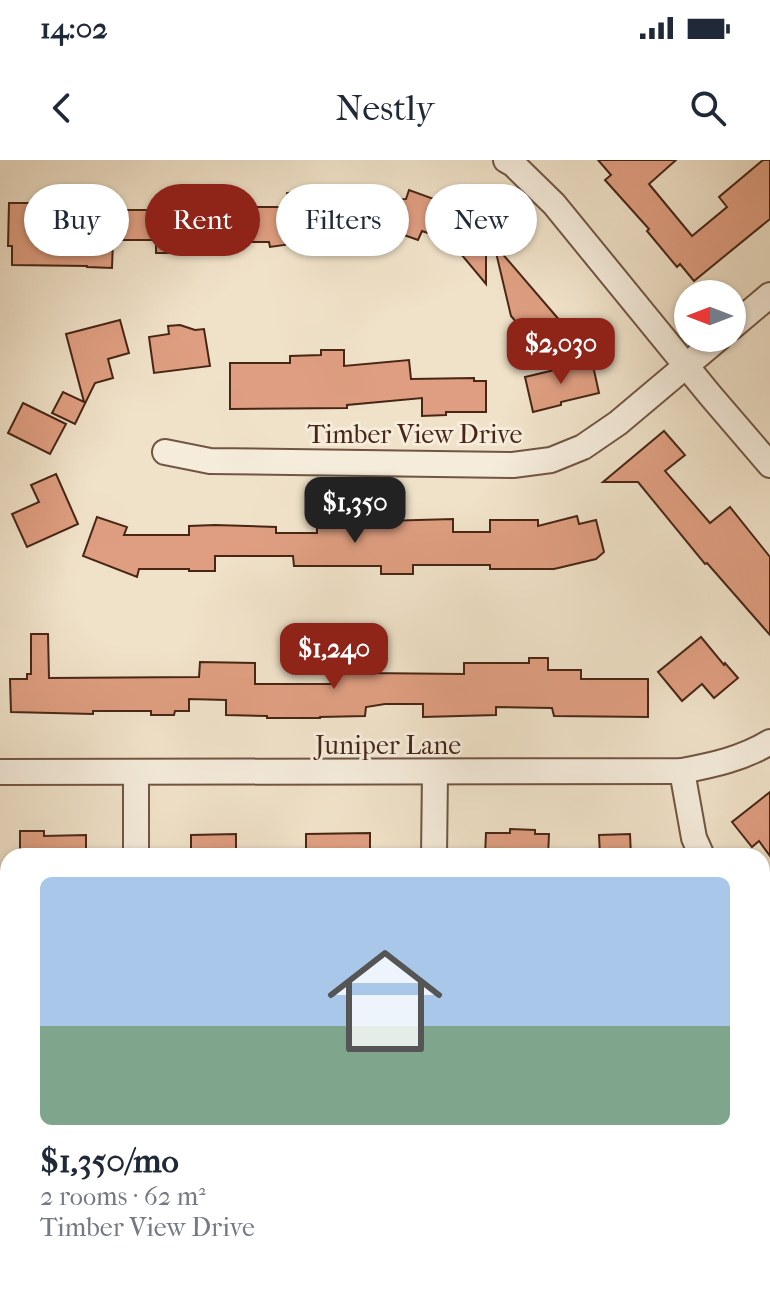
<!DOCTYPE html>
<html lang="en">
<head>
<meta charset="utf-8">
<style>
	:root { --surface:#fff; --page:#f6f6f7; --text:#1f2937; --muted:#747a83; --accent:#8f2418 }
	body { margin:0; font-family:"IM FELL French Canon",serif; background:var(--page); color:var(--text); height:100vh; display:flex; flex-direction:column; font-size:30px; white-space:nowrap }
	* { box-sizing:border-box; margin:0 }
	p { font-size:26px; color:var(--muted) }
	.icon { flex:none; width:44px; height:44px; fill:none; stroke:currentColor; stroke-width:2; stroke-linecap:round; stroke-linejoin:round }
	.map { position:relative; flex:1; overflow:hidden }
	.sheet { position:absolute; left:0px; top:688px; width:770px; height:442px; display:flex; flex-direction:column; background:var(--surface); border-radius:24px 24px 0 0; box-shadow:0 2px 6px #0004 }
	.sheet>* { flex:none }
	.guide { position:absolute; left:24px; top:24px; width:722px; height:72px; display:flex; gap:16px }
	.needle { width:52px; rotate:270deg }
	.buttons { position:absolute; left:674px; top:120px; display:grid; gap:16px }
	.buttons a { display:grid; place-items:center; width:72px; height:72px; border-radius:50%; background:var(--surface); box-shadow:0 2px 6px #0004; font-size:40px }
	.price { position:absolute; translate:-50% -68px; padding:0 18px; border-radius:16px; background:var(--accent); color:#fff; font-size:26px; line-height:52px; filter:drop-shadow(0 2px 4px #0008) }
	.price::after { content:''; position:absolute; left:50%; top:48px; width:24px; height:18px; margin-left:-12px; background:inherit; clip-path:polygon(0 0,100% 0,50% 100%) }
	.price.on { background:#222; color:#fff }
	ul { padding:0; list-style:none }
	li { display:grid; align-content:center; gap:16px; height:424px; padding:0 40px }
	li span { display:grid; place-items:center; height:248px; border-radius:12px; color:#555 }
	li>.icon { margin-inline-start:auto }
	span .icon { width:144px; height:144px; fill:#fffc; stroke-width:1 }
	li b { font-size:34px }
	.chip { padding:0 28px; border-radius:36px; background:var(--surface); box-shadow:0 2px 6px #0004; font-size:28px; line-height:72px }
	.chip.on { background:var(--accent); color:#fff }
	.status { display:flex; justify-content:space-between; align-items:center; height:56px; padding:0 40px; background:var(--surface); direction:ltr }
	.status svg { height:22px; fill:currentColor }
	header { display:flex; justify-content:space-between; align-items:center; height:104px; padding:0 40px; background:var(--surface); font-size:36px; font-weight:600 }
	.map>svg:first-child { display:block }
</style>
</head>
<body>
<div class="status"><b>14:02</b><svg viewBox="0 0 49 12"><path d="M0 12V9h3v3zM5 12V6h3v6zM10 12V3h3v9zM15 12V0h3v12zM26 1h20v11H26zM47 4h2v5h-2z"/></svg></div>
<header><svg class="icon" aria-label="back" viewBox="0 0 24 24"><path d="M15 5l-7 7 7 7"/></svg>Nestly<svg class="icon" aria-label="search" viewBox="0 0 24 24"><circle cx="10" cy="10" r="6"/><path d="M15 15l6 6"/></svg></header>
<div class="map">
<svg width="770" height="1129" viewBox="0 0 770 1129">
	<rect width="100%" height="100%" fill="#f0e2c9"/>
	<filter id="stains"><feTurbulence type="fractalNoise" baseFrequency=".0025" numOctaves="4"/><feColorMatrix values="0 0 0 0 .2 0 0 0 0 .09 0 0 0 0 .02 0 0 0 .5 -.17"/></filter>
	<radialGradient id="worn" r=".72"><stop offset=".6" stop-color="#630" stop-opacity="0"/><stop offset="1" stop-color="#630" stop-opacity=".3"/></radialGradient>
	<g fill="#df9e81" stroke="#472615" stroke-width="2">
		<path d="M 598,0 L 676,0 L 649,24 L 692,76 L 727,47 L 719,37 L 763,0 L 770,0 L 770,59 L 694,121 L 680,104 L 677,107 L 647,71 L 649,69 L 605,20 L 611,15 Z"/>
		<path d="M 320,29 L 322,42 L 406,39 L 409,30 L 456,47 L 445,79 L 422,71 L 418,80 L 387,69 L 387,81 L 384,82 L 334,84 L 334,78 L 270,87 L 269,82 L 188,82 L 188,93 L 156,93 L 156,80 L 113,80 L 112,108 L 87,107 L 87,106 L 12,105 L 12,86 L 8,86 L 9,43 L 113,43 L 113,50 L 155,50 L 155,46 L 198,43 L 234,44 L 234,47 L 289,47 L 287,33 Z"/>
		<path d="M 486,64 L 486,124 L 456,88 Z"/>
		<path d="M 494,84 L 561,162 L 535,184 L 511,156 Z"/>
		<path d="M 120,160 L 129,193 L 108,199 L 113,218 L 95,223 L 75,264 L 52,253 L 63,232 L 84,242 L 66,174 Z"/>
		<path d="M 180,165 L 195,170 L 204,169 L 210,206 L 154,213 L 149,177 L 169,174 L 168,166 Z"/>
		<path d="M 321,190 L 344,190 L 344,206 L 409,200 L 411,219 L 474,218 L 474,221 L 486,221 L 486,252 L 446,252 L 446,255 L 422,256 L 422,238 L 347,245 L 347,248 L 230,249 L 230,203 L 290,203 L 290,196 L 321,195 Z"/>
		<path d="M 592,201 L 599,233 L 561,242 L 561,245 L 533,252 L 525,217 Z"/>
		<path d="M 23,243 L 66,264 L 50,294 L 8,273 Z"/>
		<path d="M 664,271 L 685,295 L 665,311 L 710,363 L 730,347 L 770,397 L 770,475 L 707,403 L 705,404 L 638,322 L 603,322 Z"/>
		<path d="M 56,314 L 78,364 L 27,387 L 12,354 L 39,342 L 31,325 Z"/>
		<path d="M 577,356 L 579,364 L 596,360 L 604,392 L 596,399 L 554,409 L 490,409 L 490,405 L 413,405 L 413,414 L 381,414 L 381,406 L 294,406 L 293,396 L 215,396 L 215,411 L 189,411 L 189,409 L 139,409 L 137,417 L 83,396 L 97,357 L 127,367 L 124,375 L 189,375 L 189,366 L 215,365 L 276,367 L 276,373 L 317,373 L 317,360 L 349,360 L 349,362 L 453,359 L 453,372 L 490,372 L 490,360 L 538,360 L 538,366 Z"/>
		<path d="M 31,474 L 48,474 L 49,518 L 199,517 L 200,502 L 255,503 L 255,524 L 332,524 L 332,503 L 363,502 L 364,513 L 464,514 L 464,503 L 529,503 L 529,498 L 548,498 L 548,510 L 581,510 L 581,519 L 648,519 L 648,557 L 554,556 L 552,548 L 496,547 L 496,555 L 423,557 L 423,544 L 385,544 L 366,547 L 365,556 L 320,557 L 320,558 L 267,558 L 267,556 L 226,555 L 226,540 L 189,539 L 189,551 L 175,551 L 174,555 L 151,555 L 151,551 L 93,551 L 93,554 L 11,552 L 10,519 L 27,519 L 27,514 L 31,514 Z"/>
		<path d="M 701,477 L 724,505 L 725,503 L 738,518 L 714,538 L 702,524 L 682,541 L 658,512 Z"/>
		<path d="M 770,632 L 770,696 L 759,681 L 752,687 L 732,662 Z"/>
		<path d="M 510,669 L 535,670 L 535,674 L 549,674 L 548,696 L 485,696 L 486,673 L 510,673 Z"/>
		<path d="M 20,671 L 44,671 L 44,676 L 86,675 L 86,696 L 20,696 Z"/>
		<path d="M 370,673 L 370,696 L 306,696 L 306,674 Z"/>
		<path d="M 236,674 L 236,696 L 191,696 L 191,675 Z"/>
		<path d="M 630,674 L 631,696 L 600,696 L 599,675 Z"/>
	</g>
	<g fill="none" stroke-linecap="round" stroke-linejoin="round">
		<g stroke="#715542" stroke-width="28">
			<g id="minor">
				<path d="M 506,0 L 513,4 L 554,44 L 710,235 L 770,305"/>
				<path d="M 732,167 L 770,135"/>
				<path d="M 165,292 L 210,301 L 513,305 L 551,300 L 583,287 L 618,263 L 719,178"/>
				<path d="M 682,611 L 694,678 L 702,696"/>
				<path d="M 0,612 L 682,611 C 713,605 742,599 770,582"/>
				<path d="M 136,612 L 136,696"/>
				<path d="M 434,696 L 435,613"/>
				<path d="M 762,774 L 770,784"/>
				<path d="M 278,1122 L 284,1129"/>
				<path d="M 667,1122 L 673,1129"/>
			</g>
		</g>
		<use href="#minor" stroke="#f5ecdc" stroke-width="24"/>
	</g>
	<g text-anchor="middle" dominant-baseline="central" stroke-width="6" stroke-linejoin="round" paint-order="stroke">
		<g font-size="26" fill="#472615" stroke="#f5ecdc">
			<text x="415" y="274">Timber View Drive</text>
			<text x="388" y="585">Juniper Lane</text>
		</g>
	</g>
	<rect width="100%" height="100%" filter="url(#stains)"/>
	<rect width="100%" height="100%" fill="url(#worn)"/>
</svg>
<div class="buttons">
<a><svg class="needle" viewBox="-14 -14 28 28"><path d="M0-13l5 13h-10z" fill="#e53935"/><path d="M0 13l5-13h-10z" fill="#747a83"/></svg></a>
</div>
<b class="price" style="left:561px;top:226px">$2,030</b>
<b class="price on" style="left:355px;top:385px">$1,350</b>
<b class="price" style="left:334px;top:531px">$1,240</b>
<div class="guide">
<a class="chip">Buy</a>
<a class="chip on">Rent</a>
<a class="chip">Filters</a>
<a class="chip">New</a>
</div>
<section class="sheet">
<ul>
<li><span style="background:linear-gradient(#a9c7e8 60%,#7fa58c 0)"><svg class="icon" aria-label="home" viewBox="0 0 24 24"><path d="M3 11l9-7 9 7M6 9v11h12V9"/></svg></span><div><b>$1,350/mo</b><p>2 rooms · 62 m²</p><p>Timber View Drive</p></div></li>
</ul>
</section>
</div>
</body>
</html>
